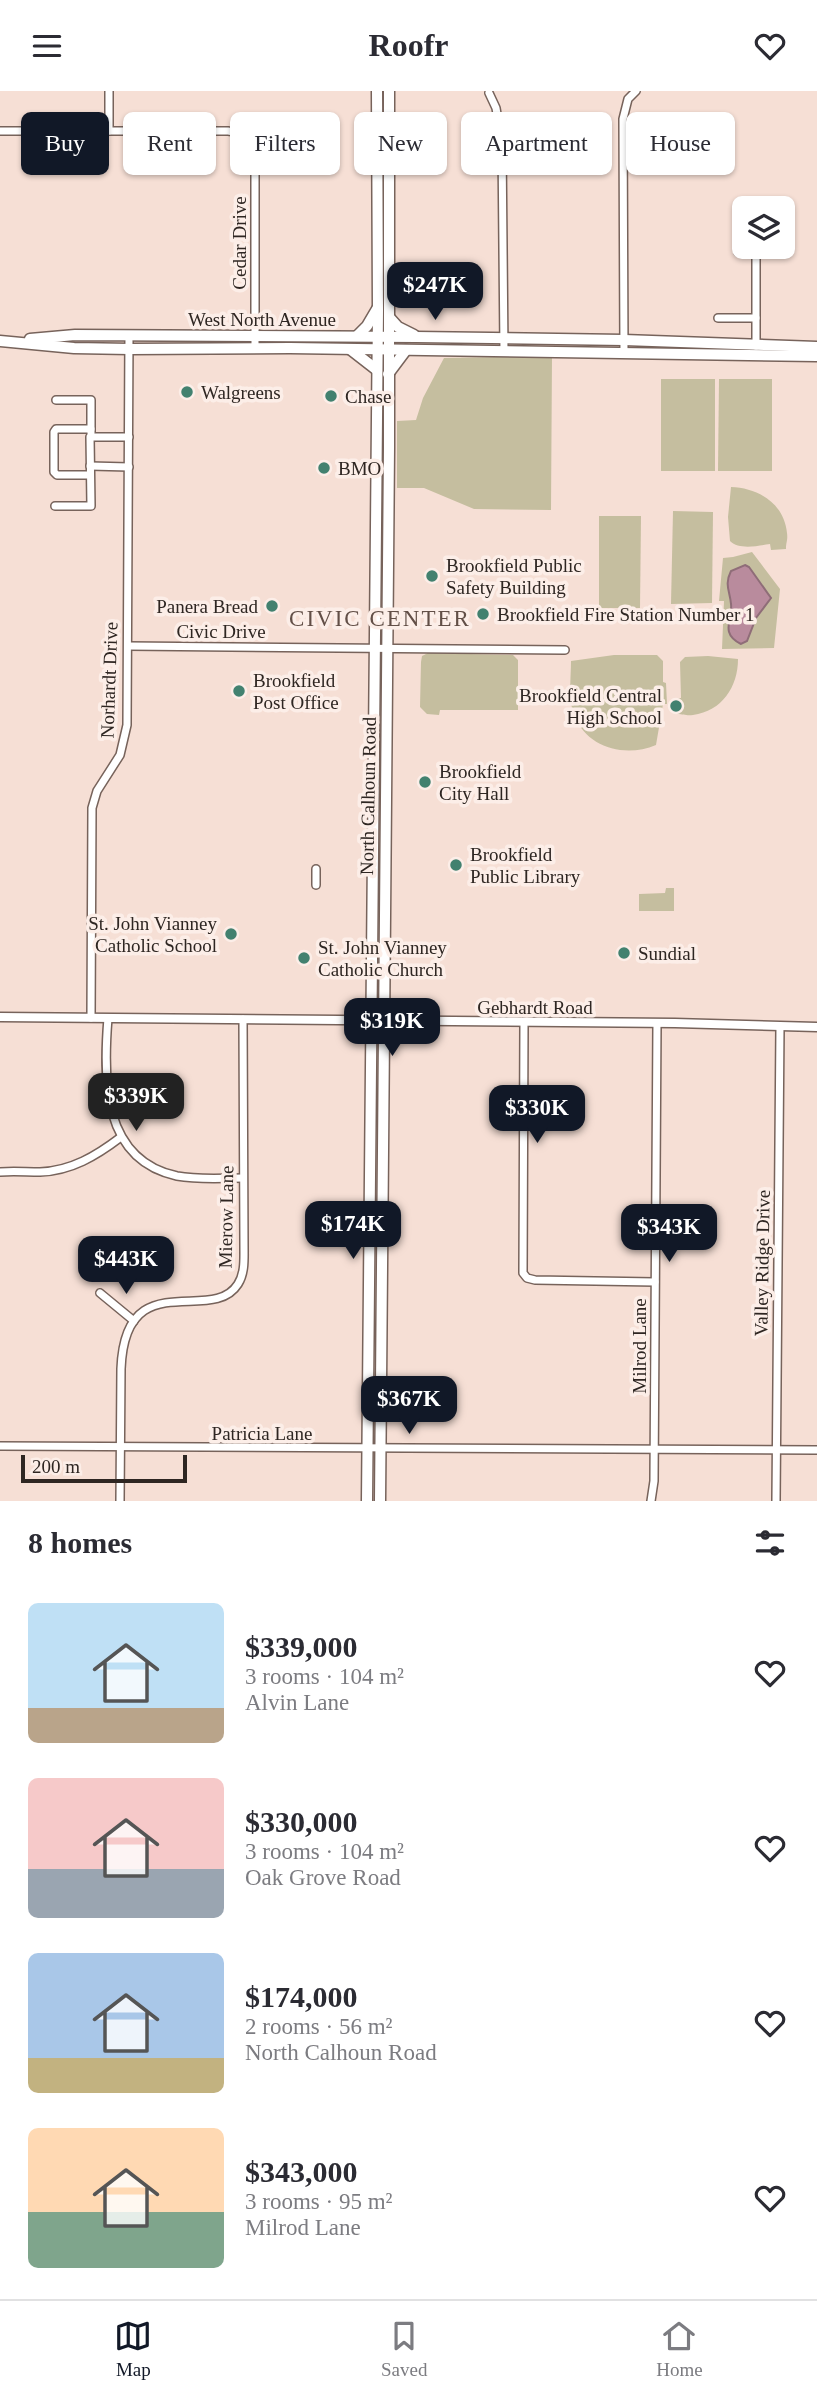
<!DOCTYPE html>
<html lang="en">
<head>
<meta charset="utf-8">
<style>
	:root { --surface:#fff; --page:#f7f7f7; --text:#2b2b33; --muted:#7c7c81; --line:#e1e1e2; --accent:#111827 }
	body { margin:0; font-family:"Times New Roman",serif; background:var(--page); color:var(--text); height:100vh; display:flex; flex-direction:column; font-size:26px; white-space:nowrap }
	* { box-sizing:border-box; margin:0 }
	p { font-size:23px; color:var(--muted) }
	.icon { flex:none; width:38px; height:38px; fill:none; stroke:currentColor; stroke-width:2; stroke-linecap:round; stroke-linejoin:round }
	.map { position:relative; height:1410px; overflow:hidden }
	.sheet { display:flex; flex-direction:column; background:var(--surface); flex:1 }
	.sheet>* { flex:none }
	.top-card { position:absolute; left:21px; top:21px; width:775px; height:63px; display:flex; gap:14px }
	.controls { position:absolute; left:732px; top:105px; display:grid; gap:14px }
	.controls a { display:grid; place-items:center; width:63px; height:63px; border-radius:10px; background:var(--surface); box-shadow:0 2px 5px #0004; font-size:35px }
	.scale { position:absolute; left:21px; bottom:18px; width:166px; box-sizing:border-box; padding-left:7px; border:4px solid #2e2622; border-top:0; font-size:19px; line-height:24px; white-space:nowrap; color:#2e2622; -webkit-text-stroke:5px #fceee8; paint-order:stroke }
	.price { position:absolute; translate:-50% -60px; padding:0 16px; border-radius:14px; background:var(--accent); color:#fff; font-size:23px; line-height:46px; filter:drop-shadow(0 2px 4px #0008) }
	.price::after { content:''; position:absolute; left:50%; top:42px; width:21px; height:16px; margin-left:-10px; background:inherit; clip-path:polygon(0 0,100% 0,50% 100%) }
	.price.on { background:#222; color:#fff }
	ul { padding:0; list-style:none }
	li { display:flex; align-items:center; gap:21px; height:175px; padding:0 28px }
	li span { display:grid; place-items:center; flex:none; width:196px; height:140px; border-radius:10px; color:#555 }
	li>.icon { margin-inline-start:auto }
	span .icon { width:84px; height:84px; fill:#fffc; stroke-width:1 }
	li b { font-size:30px }
	h2 { display:flex; justify-content:space-between; align-items:center; height:84px; padding:0 28px; font-size:30px }
	.pill { padding:0 24px; border-radius:10px; background:var(--surface); box-shadow:0 2px 5px #0004; font-size:24px; line-height:63px }
	.pill.on { background:var(--accent); color:#fff }
	header { display:flex; justify-content:space-between; align-items:center; height:91px; padding:0 28px; background:var(--surface); font-size:32px; font-weight:700 }
	.tabs { display:flex; justify-content:space-around; align-items:center; height:98px; border-top:2px solid var(--line); background:var(--surface); font-size:19px; color:var(--muted) }
	.tabs a { display:grid; justify-items:center; gap:4px }
	.tabs .on { color:var(--accent) }
	.map>svg:first-child { display:block }
</style>
</head>
<body>
<header><svg class="icon" aria-label="menu" viewBox="0 0 24 24"><path d="M4 6h16M4 12h16M4 18h16"/></svg>Roofr<svg class="icon" aria-label="heart" viewBox="0 0 24 24"><path d="M12 20l-8-8c-3-5 5-10 8-4 3-6 11-1 8 4z"/></svg></header>
<div class="map">
<svg width="817" height="1410" viewBox="0 0 817 1410">
	<rect width="100%" height="100%" fill="#f6dfd5"/>
	<g fill="#c5be9f">
		<path d="M 552,265 L 551,419 L 474,418 L 424,397 L 397,397 L 397,330 L 416,329 L 423,307 L 444,267 Z"/>
		<rect x="661" y="288" width="54" height="92"/>
		<path d="M 719,288 L 772,288 L 772,380 L 718,380 Z"/>
		<path d="M 731,396 C 758,397 784,412 787,442 C 788,449 786,451 786,458 L 771,459 L 770,453 C 757,455 739,459 730,450 L 728,426 Z"/>
		<path d="M 673,420 L 713,421 L 712,512 L 671,513 Z"/>
		<path d="M 599,425 L 641,425 L 640,517 L 599,517 Z"/>
		<path d="M 752,461 L 780,498 L 774,557 L 722,558 L 724,510 L 719,510 L 723,467 L 733,466 Z"/>
		<path d="M 428,562 L 513,564 L 518,569 L 518,619 L 440,619 L 439,624 L 427,623 L 420,616 L 421,571 L 422,565 Z"/>
		<path d="M 614,564 L 657,564 L 663,570 L 663,591 L 666,592 L 667,613 L 663,613 L 656,654 C 625,667 587,657 574,624 C 568,608 571,587 571,570 Z"/>
		<path d="M 708,565 L 738,568 C 738,596 722,620 693,624 C 686,625 684,623 677,623 L 675,607 L 681,607 L 680,571 L 685,566 Z"/>
		<path d="M 666,797 L 674,797 L 674,820 L 639,820 L 639,803 L 665,802 Z"/>
	</g>
	<path fill="#b98b9d" stroke="#8f6d78" stroke-width="2" d="M 745,474 L 749,476 L 771,507 L 756,527 L 747,550 L 741,553 C 719,542 733,528 731,513 C 730,500 724,494 731,480 Z"/>
	<g fill="none" stroke-linecap="round" stroke-linejoin="round">
		<g stroke="#77635b" stroke-width="10">
			<g id="minor">
				<path d="M 109,0 L 109,40"/>
				<path d="M 489,2 L 496,17 L 502,53 L 504,260"/>
				<path d="M 0,40 L 228,40 C 246,42 252,50 255,68 L 255,257"/>
				<path d="M 756,156 L 756,255"/>
				<path d="M 738,161 L 756,161"/>
				<path d="M 718,227 L 756,227"/>
				<path d="M 624,262 L 623,28 L 628,8 L 636,0"/>
				<path d="M 56,309 L 91,309 L 91,342"/>
				<path d="M 90,375 L 129,376"/>
				<path d="M 90,384 L 57,384 L 54,381 L 54,341 L 56,338 L 91,338"/>
				<path d="M 55,415 L 91,415 L 90,346 L 129,346"/>
				<path d="M 128,555 L 565,559"/>
				<path d="M 316,794 L 316,778"/>
				<path d="M 91,927 L 92,717 L 97,700 L 120,664 L 127,634 L 129,244"/>
				<path d="M 108,927 C 103,988 102,1069 177,1085 C 199,1089 221,1087 243,1087"/>
				<path d="M 524,931 L 523,1182 L 527,1187 L 535,1189 L 655,1191"/>
				<path d="M 0,1081 C 13,1080 26,1081 40,1081 C 71,1080 96,1065 121,1046"/>
				<path d="M 100,1202 L 134,1230"/>
				<path d="M 0,1355 L 817,1359"/>
				<path d="M 120,1410 L 121,1278 C 125,1171 212,1235 238,1193 C 245,1182 244,1168 244,1156 L 243,928"/>
				<path d="M 651,1410 L 654,1390 L 657,932"/>
				<path d="M 776,1410 L 780,935"/>
			</g>
		</g>
		<g stroke="#77635b" stroke-width="11">
			<path id="tertiary" d="M 0,926 L 675,932 L 817,936"/>
		</g>
		<g stroke="#77635b" stroke-width="13">
			<g id="secondary">
				<path d="M 389,226 L 398,236 L 414,244"/>
				<path d="M 357,245 L 367,235 L 377,218"/>
				<path d="M 30,248 L 75,244 L 416,246 L 624,249 L 817,256"/>
				<path d="M 0,250 L 74,257 L 130,258 L 290,257 L 817,265"/>
				<path d="M 350,258 L 377,279"/>
				<path d="M 388,283 L 406,259"/>
				<path d="M 367,1410 L 378,219 L 377,0"/>
				<path d="M 380,1410 L 389,357 L 389,0"/>
			</g>
		</g>
		<use href="#minor" stroke="#fff" stroke-width="7"/>
		<use href="#tertiary" stroke="#fff" stroke-width="8"/>
		<use href="#secondary" stroke="#fff" stroke-width="10"/>
	</g>
	<g fill="#42816f" stroke="#fceee8" stroke-width="2.5">
		<circle cx="187" cy="301" r="7"/>
		<circle cx="331" cy="305" r="7"/>
		<circle cx="324" cy="377" r="7"/>
		<circle cx="432" cy="485" r="7"/>
		<circle cx="272" cy="515" r="7"/>
		<circle cx="483" cy="523" r="7"/>
		<circle cx="239" cy="600" r="7"/>
		<circle cx="676" cy="615" r="7"/>
		<circle cx="425" cy="691" r="7"/>
		<circle cx="456" cy="774" r="7"/>
		<circle cx="231" cy="843" r="7"/>
		<circle cx="624" cy="862" r="7"/>
		<circle cx="304" cy="867" r="7"/>
	</g>
	<g text-anchor="middle" dominant-baseline="central" stroke-width="7" stroke-linejoin="round" paint-order="stroke">
		<g font-size="19" fill="#2e2622" stroke="#fceee8">
			<text transform="translate(239 152) rotate(-90)">Cedar Drive</text>
			<text x="262" y="228">West North Avenue</text>
			<text x="221" y="540">Civic Drive</text>
			<text transform="translate(109 589) rotate(-88)">Norhardt Drive</text>
			<text transform="translate(368 705) rotate(-89)">North Calhoun Road</text>
			<text x="535" y="916">Gebhardt Road</text>
			<text transform="translate(226 1126) rotate(-89)">Mierow Lane</text>
			<text transform="translate(762 1172) rotate(-89)">Valley Ridge Drive</text>
			<text transform="translate(639 1255) rotate(-90)">Milrod Lane</text>
			<text x="262" y="1342">Patricia Lane</text>
		</g>
		<g font-size="19" fill="#2e2622" stroke="#fceee8" text-anchor="start">
			<text x="201" y="301">Walgreens</text>
			<text x="345" y="305">Chase</text>
			<text x="338" y="377">BMO</text>
			<text x="446" y="474">Brookfield Public<tspan x="446" dy="22">Safety Building</tspan></text>
			<text x="258" y="515" text-anchor="end">Panera Bread</text>
			<text x="497" y="523">Brookfield Fire Station Number 1</text>
			<text x="253" y="589">Brookfield<tspan x="253" dy="22">Post Office</tspan></text>
			<text x="662" y="604" text-anchor="end">Brookfield Central<tspan x="662" dy="22">High School</tspan></text>
			<text x="439" y="680">Brookfield<tspan x="439" dy="22">City Hall</tspan></text>
			<text x="470" y="763">Brookfield<tspan x="470" dy="22">Public Library</tspan></text>
			<text x="217" y="832" text-anchor="end">St. John Vianney<tspan x="217" dy="22">Catholic School</tspan></text>
			<text x="318" y="856">St. John Vianney<tspan x="318" dy="22">Catholic Church</tspan></text>
			<text x="638" y="862">Sundial</text>
		</g>
		<g font-size="23" letter-spacing="2" fill="#624f47" stroke="#fceee8">
			<text x="380" y="527">CIVIC CENTER</text>
		</g>
	</g>
</svg>
<div class="controls">
<a><svg class="icon" aria-label="layers" viewBox="0 0 24 24"><path d="M12 4l9 5-9 5-9-5zM3 14l9 5 9-5"/></svg></a>
</div>
<div class="scale">200 m</div>
<b class="price" style="left:435px;top:231px">$247K</b>
<b class="price" style="left:392px;top:967px">$319K</b>
<b class="price on" style="left:136px;top:1042px">$339K</b>
<b class="price" style="left:537px;top:1054px">$330K</b>
<b class="price" style="left:353px;top:1170px">$174K</b>
<b class="price" style="left:669px;top:1173px">$343K</b>
<b class="price" style="left:126px;top:1205px">$443K</b>
<b class="price" style="left:409px;top:1345px">$367K</b>
<div class="top-card">
<a class="pill on">Buy</a>
<a class="pill">Rent</a>
<a class="pill">Filters</a>
<a class="pill">New</a>
<a class="pill">Apartment</a>
<a class="pill">House</a>
</div>
</div>
<section class="sheet">
<h2>8 homes<svg class="icon" aria-label="filters" viewBox="0 0 24 24"><path d="M4 7h16M4 17h16"/><circle cx="9" cy="7" r="2"/><circle cx="15" cy="17" r="2"/></svg></h2>
<ul>
<li><span style="background:linear-gradient(#bfe0f5 75%,#b9a48a 0)"><svg class="icon" aria-label="home" viewBox="0 0 24 24"><path d="M3 11l9-7 9 7M6 9v11h12V9"/></svg></span><div><b>$339,000</b><p>3 rooms · 104 m²</p><p>Alvin Lane</p></div><svg class="icon" aria-label="heart" viewBox="0 0 24 24"><path d="M12 20l-8-8c-3-5 5-10 8-4 3-6 11-1 8 4z"/></svg></li>
<li><span style="background:linear-gradient(#f6c9c9 65%,#9aa5b1 0)"><svg class="icon" aria-label="home" viewBox="0 0 24 24"><path d="M3 11l9-7 9 7M6 9v11h12V9"/></svg></span><div><b>$330,000</b><p>3 rooms · 104 m²</p><p>Oak Grove Road</p></div><svg class="icon" aria-label="heart" viewBox="0 0 24 24"><path d="M12 20l-8-8c-3-5 5-10 8-4 3-6 11-1 8 4z"/></svg></li>
<li><span style="background:linear-gradient(#a9c7e8 75%,#c2b280 0)"><svg class="icon" aria-label="home" viewBox="0 0 24 24"><path d="M3 11l9-7 9 7M6 9v11h12V9"/></svg></span><div><b>$174,000</b><p>2 rooms · 56 m²</p><p>North Calhoun Road</p></div><svg class="icon" aria-label="heart" viewBox="0 0 24 24"><path d="M12 20l-8-8c-3-5 5-10 8-4 3-6 11-1 8 4z"/></svg></li>
<li><span style="background:linear-gradient(#ffd9b3 60%,#7fa58c 0)"><svg class="icon" aria-label="home" viewBox="0 0 24 24"><path d="M3 11l9-7 9 7M6 9v11h12V9"/></svg></span><div><b>$343,000</b><p>3 rooms · 95 m²</p><p>Milrod Lane</p></div><svg class="icon" aria-label="heart" viewBox="0 0 24 24"><path d="M12 20l-8-8c-3-5 5-10 8-4 3-6 11-1 8 4z"/></svg></li>
</ul>
</section>
<nav class="tabs">
<a class="on"><svg class="icon" aria-label="map" viewBox="0 0 24 24"><path d="M3 6l6-2 6 2 6-2v14l-6 2-6-2-6 2zM9 4v14M15 6v14"/></svg>Map</a>
<a><svg class="icon" aria-label="saved" viewBox="0 0 24 24"><path d="M7 4h10v16l-5-4-5 4z"/></svg>Saved</a>
<a><svg class="icon" aria-label="home" viewBox="0 0 24 24"><path d="M3 11l9-7 9 7M6 9v11h12V9"/></svg>Home</a>
</nav>
</body>
</html>
